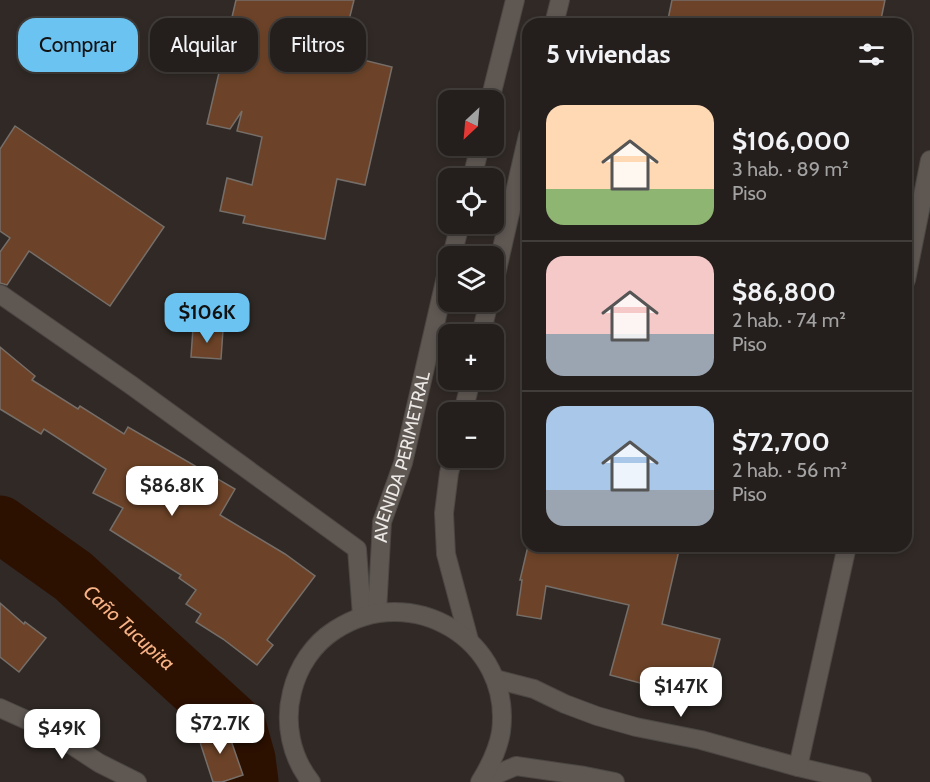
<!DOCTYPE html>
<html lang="es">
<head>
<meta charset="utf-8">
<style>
	:root { --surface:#241f1c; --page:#2c2725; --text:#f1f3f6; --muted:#a3a2a3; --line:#413d3b; --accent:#6bc3f2 }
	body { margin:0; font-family:Cabin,sans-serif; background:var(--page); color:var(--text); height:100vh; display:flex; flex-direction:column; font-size:22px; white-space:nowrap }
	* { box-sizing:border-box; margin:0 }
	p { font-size:20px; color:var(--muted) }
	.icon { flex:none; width:33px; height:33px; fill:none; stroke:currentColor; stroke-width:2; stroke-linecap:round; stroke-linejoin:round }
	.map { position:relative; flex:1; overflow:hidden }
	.details { position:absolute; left:522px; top:18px; width:390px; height:534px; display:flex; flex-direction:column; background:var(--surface); border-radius:18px; box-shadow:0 3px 9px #0003,0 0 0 2px var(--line) }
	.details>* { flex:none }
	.hud { position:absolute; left:18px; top:18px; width:414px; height:54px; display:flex; gap:12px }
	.needle { width:39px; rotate:206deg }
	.controls { position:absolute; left:438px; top:90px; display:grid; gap:12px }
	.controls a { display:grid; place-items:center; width:66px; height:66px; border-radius:12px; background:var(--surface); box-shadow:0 3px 9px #0003,0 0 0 2px var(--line); font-size:30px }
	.price { position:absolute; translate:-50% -51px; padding:0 14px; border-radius:12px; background:#fff; color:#222; font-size:20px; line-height:39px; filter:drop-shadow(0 2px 3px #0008) }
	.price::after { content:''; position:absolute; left:50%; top:36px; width:18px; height:14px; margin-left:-9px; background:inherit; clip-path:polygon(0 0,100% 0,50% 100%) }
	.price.selected { background:var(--accent); color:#111 }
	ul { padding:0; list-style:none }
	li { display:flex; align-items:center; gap:18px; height:150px; padding:0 24px }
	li+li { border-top:2px solid var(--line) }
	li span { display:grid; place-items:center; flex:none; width:168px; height:120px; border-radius:18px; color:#555 }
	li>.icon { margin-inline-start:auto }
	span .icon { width:72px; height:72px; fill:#fffc; stroke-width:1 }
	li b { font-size:26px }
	h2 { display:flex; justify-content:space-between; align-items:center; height:72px; padding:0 24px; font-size:26px }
	.chip { padding:0 21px; border-radius:18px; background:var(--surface); box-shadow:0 3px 9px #0003,0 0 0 2px var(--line); font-size:21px; line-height:54px }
	.chip.selected { background:var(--accent); color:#111 }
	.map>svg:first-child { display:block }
</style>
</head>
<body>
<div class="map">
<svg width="930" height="782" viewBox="0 0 930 782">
	<rect width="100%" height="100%" fill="#302925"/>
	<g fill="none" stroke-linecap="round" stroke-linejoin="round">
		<path stroke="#2c1000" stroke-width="57" id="s1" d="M 0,524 L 73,576 L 238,727 L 247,759 L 250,782"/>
	</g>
	<g fill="#6c4328" stroke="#766e69" stroke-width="1.5">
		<path d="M 236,0 L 354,0 L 341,52 L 347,54 L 347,56 L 392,67 L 365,185 L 337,179 L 325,239 L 243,223 L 245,216 L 220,211 L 227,178 L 252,185 L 262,137 L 237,131 L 242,111 L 230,129 L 207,124 Z"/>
		<path d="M 672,0 L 885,0 L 880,24 L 667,24 Z"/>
		<path d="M 15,126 L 164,227 L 110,306 L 29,251 L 7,285 L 0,283 L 0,252 L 10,238 L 0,231 L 0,149 Z"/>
		<path d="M 193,328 L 223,330 L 221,359 L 191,357 Z"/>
		<path d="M 0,347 L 35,376 L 32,380 L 78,409 L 80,406 L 124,434 L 128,427 L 235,489 L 220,515 L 285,554 L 315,576 L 267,640 L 273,645 L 257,665 L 223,639 L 196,622 L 201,614 L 186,604 L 196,590 L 179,578 L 181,575 L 110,530 L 123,508 L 93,493 L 106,469 L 44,429 L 41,434 L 0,409 Z"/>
		<path d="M 528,546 L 680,546 L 662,624 L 720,639 L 704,700 L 610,675 L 629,605 L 546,586 L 541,619 L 517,615 L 522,580 L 520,580 Z"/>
		<path d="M 0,603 L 24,624 L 25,622 L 46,638 L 19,672 L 0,657 Z"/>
		<path d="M 226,726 L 243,775 L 222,782 L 213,782 L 198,736 Z"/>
	</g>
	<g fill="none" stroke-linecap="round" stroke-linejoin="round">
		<g stroke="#4b4642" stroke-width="20">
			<g id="minor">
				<path d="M 906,280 L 930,160"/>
				<path d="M 0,294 L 131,385 L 357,549 L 362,616"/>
				<path d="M 495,679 L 534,689 L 565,704 L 597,716 L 636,727 L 701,740 L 798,767 L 862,782"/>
				<path d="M 0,708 L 49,730 L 99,763 L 137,782"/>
				<path d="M 798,767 L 847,546"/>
				<path d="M 481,781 L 516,766 L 585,776 L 615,782"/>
			</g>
		</g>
		<g stroke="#4b4642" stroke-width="20">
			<g id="tertiary">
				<path d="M 554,24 L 560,0"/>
				<path d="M 490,100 L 515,0"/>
				<path d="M 472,178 L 480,146"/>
				<path d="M 452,256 L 460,224"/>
				<path d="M 494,283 L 528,135"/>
				<path d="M 481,334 L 489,302"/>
				<path d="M 463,412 L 471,380"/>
				<path d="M 453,458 L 449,473 L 444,513 L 446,554 L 469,640"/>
				<path id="s2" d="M 377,612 L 382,522 L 403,463 L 448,268"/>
				<path d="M 311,782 C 291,757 284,723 292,692 C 298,667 313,644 335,630 C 411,580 513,640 501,732 C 498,750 490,766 480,782"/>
			</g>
		</g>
		<use href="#minor" stroke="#5e5752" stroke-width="18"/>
		<use href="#tertiary" stroke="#5e5752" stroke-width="18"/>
	</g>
	<g text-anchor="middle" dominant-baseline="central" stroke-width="5" stroke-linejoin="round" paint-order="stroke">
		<g font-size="18" fill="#ede9e6" stroke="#302925">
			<text stroke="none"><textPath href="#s2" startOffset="158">AVENIDA PERIMETRAL</textPath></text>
		</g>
		<g font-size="20" font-style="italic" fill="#f7b386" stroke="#302925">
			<text stroke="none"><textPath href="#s1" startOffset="166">Caño Tucupita</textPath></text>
		</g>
	</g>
</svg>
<div class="controls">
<a><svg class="needle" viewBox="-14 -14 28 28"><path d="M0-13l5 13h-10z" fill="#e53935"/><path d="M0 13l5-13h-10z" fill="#a3a2a3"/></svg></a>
<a><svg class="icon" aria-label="locate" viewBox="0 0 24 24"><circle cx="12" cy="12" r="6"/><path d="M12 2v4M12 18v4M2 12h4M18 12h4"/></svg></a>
<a><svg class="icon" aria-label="layers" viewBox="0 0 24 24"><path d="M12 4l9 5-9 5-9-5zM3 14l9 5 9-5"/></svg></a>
<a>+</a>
<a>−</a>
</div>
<b class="price selected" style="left:207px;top:344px">$106K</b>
<b class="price" style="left:172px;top:517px">$86.8K</b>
<b class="price" style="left:681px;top:718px">$147K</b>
<b class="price" style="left:220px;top:755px">$72.7K</b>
<b class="price" style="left:62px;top:760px">$49K</b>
<div class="hud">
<a class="chip selected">Comprar</a>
<a class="chip">Alquilar</a>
<a class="chip">Filtros</a>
</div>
<section class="details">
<h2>5 viviendas<svg class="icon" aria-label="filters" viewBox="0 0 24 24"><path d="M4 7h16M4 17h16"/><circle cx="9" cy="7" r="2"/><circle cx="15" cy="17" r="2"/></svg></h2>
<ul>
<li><span style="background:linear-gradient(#ffd9b3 70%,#8fb573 0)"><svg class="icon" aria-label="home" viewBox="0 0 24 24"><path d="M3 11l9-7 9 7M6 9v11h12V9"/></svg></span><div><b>$106,000</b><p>3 hab. · 89 m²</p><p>Piso</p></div></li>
<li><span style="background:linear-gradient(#f6c9c9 65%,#9aa5b1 0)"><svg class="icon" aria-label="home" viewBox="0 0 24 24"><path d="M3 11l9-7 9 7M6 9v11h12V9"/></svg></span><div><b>$86,800</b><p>2 hab. · 74 m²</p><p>Piso</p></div></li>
<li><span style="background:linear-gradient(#a9c7e8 70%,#9aa5b1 0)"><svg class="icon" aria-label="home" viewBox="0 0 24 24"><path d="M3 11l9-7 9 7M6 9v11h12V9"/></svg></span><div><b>$72,700</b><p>2 hab. · 56 m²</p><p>Piso</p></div></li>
</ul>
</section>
</div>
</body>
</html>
